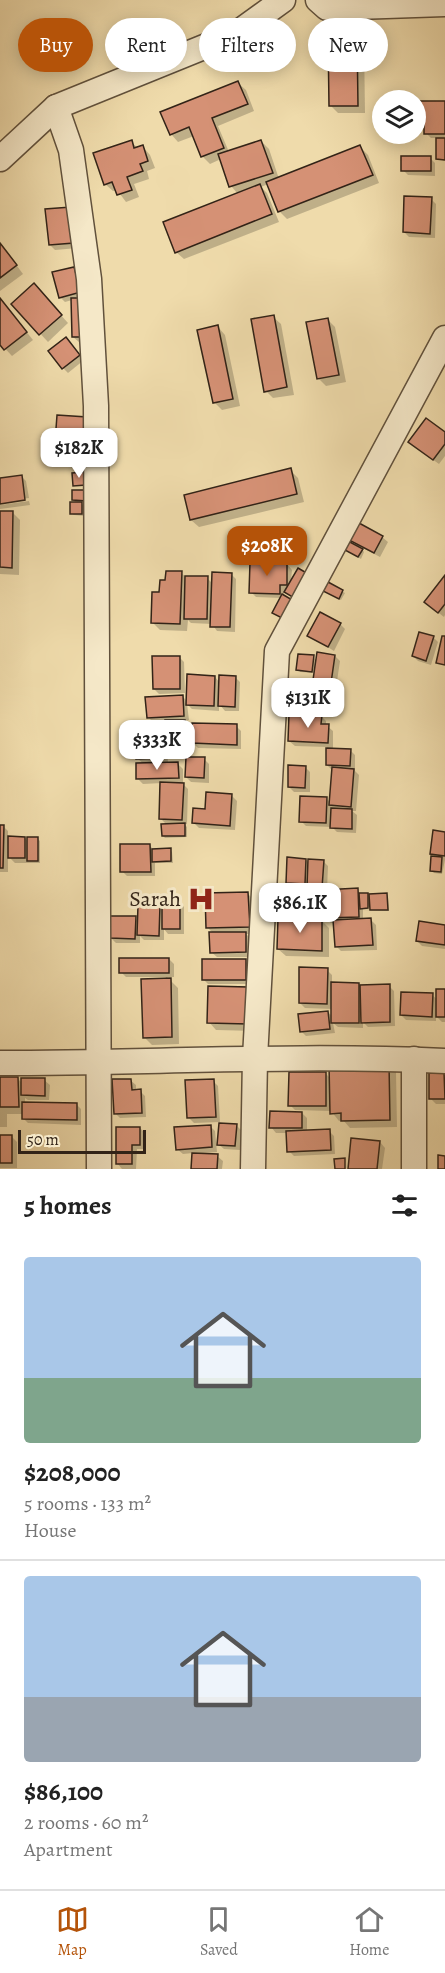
<!DOCTYPE html>
<html lang="en">
<head>
<meta charset="utf-8">
<style>
	:root { --surface:#fff; --page:#f6f6f6; --text:#222; --muted:#767676; --line:#e0e0e0; --accent:#b45309 }
	body { margin:0; font-family:Alegreya,serif; background:var(--page); color:var(--text); height:100vh; display:flex; flex-direction:column; font-size:22px; white-space:nowrap }
	* { box-sizing:border-box; margin:0 }
	p { font-size:20px; color:var(--muted) }
	.icon { flex:none; width:33px; height:33px; fill:none; stroke:currentColor; stroke-width:2; stroke-linecap:round; stroke-linejoin:round }
	.map { position:relative; height:1169px; overflow:hidden }
	.drawer { display:flex; flex-direction:column; background:var(--surface); flex:1 }
	.drawer>* { flex:none }
	.banner { position:absolute; left:18px; top:18px; width:410px; height:54px; display:flex; gap:12px }
	.controls { position:absolute; left:372px; top:90px; display:grid; gap:12px }
	.controls a { display:grid; place-items:center; width:54px; height:54px; border-radius:50%; background:var(--surface); box-shadow:0 3px 15px #0003; font-size:30px }
	.scale { position:absolute; left:18px; bottom:15px; width:128px; box-sizing:border-box; padding-left:6px; border:3px solid #322317; border-top:0; font-size:16px; line-height:21px; white-space:nowrap; color:#322317; -webkit-text-stroke:4px #f5e8c8; paint-order:stroke }
	.price { position:absolute; translate:-50% -51px; padding:0 14px; border-radius:12px; background:#fff; color:#222; font-size:20px; line-height:39px; filter:drop-shadow(0 2px 3px #0008) }
	.price::after { content:''; position:absolute; left:50%; top:36px; width:18px; height:14px; margin-left:-9px; background:inherit; clip-path:polygon(0 0,100% 0,50% 100%) }
	.price.selected { background:var(--accent); color:#fff }
	ul { padding:0; list-style:none }
	li { display:grid; align-content:center; gap:12px; height:318px; padding:0 24px }
	li+li { border-top:2px solid var(--line) }
	li span { display:grid; place-items:center; height:186px; border-radius:6px; color:#555 }
	li>.icon { margin-inline-start:auto }
	span .icon { width:108px; height:108px; fill:#fffc; stroke-width:1 }
	li b { font-size:26px }
	h2 { display:flex; justify-content:space-between; align-items:center; height:72px; padding:0 24px; font-size:26px }
	.tag { padding:0 21px; border-radius:27px; background:var(--surface); box-shadow:0 3px 15px #0003; font-size:21px; line-height:54px }
	.tag.selected { background:var(--accent); color:#fff }
	.tab-bar { display:flex; justify-content:space-around; align-items:center; height:84px; border-top:2px solid var(--line); background:var(--surface); font-size:16px; color:var(--muted) }
	.tab-bar a { display:grid; justify-items:center; gap:3px }
	.tab-bar .selected { color:var(--accent) }
	.map>svg:first-child { display:block }
</style>
</head>
<body>
<div class="map">
<svg width="445" height="1169" viewBox="0 0 445 1169">
	<rect width="100%" height="100%" fill="#efdbab"/>
	<filter id="stains"><feTurbulence type="fractalNoise" baseFrequency=".00333" numOctaves="4"/><feColorMatrix values="0 0 0 0 .2 0 0 0 0 .09 0 0 0 0 .02 0 0 0 .5 -.17"/></filter>
	<radialGradient id="worn" r=".72"><stop offset=".6" stop-color="#630" stop-opacity="0"/><stop offset="1" stop-color="#630" stop-opacity=".3"/></radialGradient>
	<g fill="#0003" fill-rule="evenodd">
		<path d="M 356,35 L 364,43 L 365,113 L 338,113 L 331,106 Z"/>
		<path d="M 238,83 L 246,90 L 254,111 L 218,126 L 229,152 L 261,141 L 269,149 L 279,179 L 360,147 L 368,155 L 379,183 L 287,219 L 279,211 L 268,184 L 261,187 L 267,193 L 279,222 L 184,259 L 176,252 L 238,194 L 231,186 L 221,159 L 210,164 L 202,156 L 194,136 L 178,142 L 171,134 Z"/>
		<path d="M 445,103 L 445,161 L 437,158 L 438,138 L 431,138 L 426,133 L 426,129 L 421,129 L 416,124 Z"/>
		<path d="M 131,142 L 138,148 L 143,147 L 150,155 L 155,168 L 147,171 L 149,179 L 134,184 L 139,197 L 126,202 L 117,190 L 113,191 L 105,184 Z"/>
		<path d="M 430,158 L 435,163 L 435,176 L 408,175 L 403,170 Z"/>
		<path d="M 431,199 L 436,204 L 435,238 L 409,237 L 404,232 Z"/>
		<path d="M 47,211 L 78,248 L 55,250 L 50,245 Z"/>
		<path d="M 0,243 L 23,274 L 0,291 Z"/>
		<path d="M 74,268 L 79,273 L 93,341 L 79,342 L 73,337 L 72,300 L 65,302 L 60,297 Z"/>
		<path d="M 41,293 L 68,323 L 48,342 L 13,304 Z"/>
		<path d="M 0,299 L 33,340 L 12,356 L 0,343 Z"/>
		<path d="M 273,317 L 281,324 L 294,395 L 273,398 L 266,391 Z"/>
		<path d="M 328,320 L 335,327 L 346,382 L 326,386 L 318,378 Z"/>
		<path d="M 218,327 L 225,335 L 240,406 L 222,410 L 214,402 Z"/>
		<path d="M 71,344 L 84,360 L 68,373 L 63,368 Z"/>
		<path d="M 86,419 L 88,462 L 61,460 L 55,455 Z"/>
		<path d="M 445,434 L 445,456 L 439,464 L 415,447 Z"/>
		<path d="M 290,470 L 298,478 L 304,502 L 199,527 L 191,520 L 186,496 Z"/>
		<path d="M 21,476 L 26,481 L 29,498 L 0,502 L 0,479 Z"/>
		<path d="M 74,491 L 90,502 L 80,502 L 84,506 L 84,516 L 74,515 L 71,513 L 77,504 L 73,500 Z"/>
		<path d="M 29,501 L 30,505 L 0,509 L 0,505 Z"/>
		<path d="M 0,512 L 12,512 L 20,520 L 19,575 L 0,574 Z"/>
		<path d="M 382,537 L 388,542 L 380,557 L 359,546 L 364,552 L 361,559 L 347,551 L 360,548 L 351,540 Z"/>
		<path d="M 287,564 L 292,570 L 291,581 L 301,603 L 284,590 L 284,597 L 281,598 L 256,597 L 251,592 Z"/>
		<path d="M 181,573 L 186,577 L 207,578 L 213,584 L 231,574 L 236,579 L 235,632 L 217,631 L 212,624 L 191,623 L 188,620 L 187,631 L 160,630 L 152,622 L 161,594 L 167,582 Z"/>
		<path d="M 445,578 L 445,615 L 444,617 L 431,607 Z"/>
		<path d="M 328,584 L 345,593 L 341,600 L 325,591 Z"/>
		<path d="M 321,614 L 340,624 L 345,629 L 334,651 L 309,635 Z"/>
		<path d="M 433,637 L 438,642 L 431,665 L 418,661 L 413,656 Z"/>
		<path d="M 335,656 L 340,661 L 333,708 L 317,705 L 312,700 L 316,673 L 300,672 L 298,669 L 313,657 L 317,661 Z"/>
		<path d="M 179,657 L 184,662 L 185,693 L 159,694 L 154,689 Z"/>
		<path d="M 215,677 L 220,683 L 235,677 L 240,682 L 239,711 L 225,711 L 219,704 L 219,711 L 192,709 L 187,704 L 189,720 L 184,721 L 190,726 L 190,750 L 172,749 L 167,745 L 168,764 L 177,763 L 183,769 L 183,784 L 188,789 L 187,824 L 184,824 L 187,827 L 187,837 L 165,838 L 163,836 L 168,826 L 160,818 L 162,783 L 143,784 L 138,779 L 144,764 L 138,759 L 156,725 L 149,718 L 182,696 L 187,701 ZM 159,722 L 167,722 L 167,730 Z"/>
		<path d="M 304,693 L 307,695 L 306,710 L 292,709 L 290,707 Z"/>
		<path d="M 321,716 L 326,721 L 326,725 L 333,731 L 333,750 L 350,750 L 355,755 L 355,771 L 359,775 L 356,811 L 352,811 L 357,815 L 356,833 L 337,832 L 332,827 L 306,826 L 301,821 L 326,798 L 331,803 L 332,770 L 327,765 L 327,747 L 295,746 L 289,741 Z"/>
		<path d="M 236,726 L 241,731 L 241,749 L 198,748 L 193,743 Z"/>
		<path d="M 204,759 L 209,764 L 209,783 L 191,782 L 186,777 Z"/>
		<path d="M 305,767 L 310,772 L 310,792 L 294,792 L 289,787 Z"/>
		<path d="M 232,796 L 237,801 L 235,830 L 199,828 L 194,823 L 206,811 Z"/>
		<path d="M 0,826 L 3,826 L 8,831 L 8,838 L 25,838 L 28,842 L 38,839 L 40,841 L 40,863 L 15,863 L 8,856 L 8,872 L 0,872 Z"/>
		<path d="M 445,833 L 445,860 L 442,874 L 434,873 L 432,871 L 436,858 L 431,853 Z"/>
		<path d="M 150,846 L 154,850 L 170,850 L 172,852 L 173,863 L 155,863 L 155,876 L 127,876 L 122,871 Z"/>
		<path d="M 306,860 L 310,864 L 323,861 L 328,866 L 327,891 L 357,890 L 362,895 L 386,894 L 388,897 L 389,911 L 363,910 L 363,920 L 371,920 L 376,925 L 377,950 L 341,951 L 336,946 L 335,923 L 331,923 L 326,918 L 325,907 L 323,907 L 322,918 L 319,918 L 329,928 L 329,957 L 286,956 L 278,949 L 315,920 L 316,918 L 306,917 L 303,915 L 304,910 L 296,910 L 289,903 L 289,906 L 277,906 L 275,904 L 287,888 L 295,891 L 288,883 ZM 377,906 L 377,909 L 363,910 L 363,907 Z"/>
		<path d="M 247,893 L 255,901 L 257,934 L 246,934 L 250,938 L 251,957 L 217,957 L 211,952 L 214,934 L 208,928 Z"/>
		<path d="M 179,902 L 184,907 L 184,934 L 168,934 L 164,929 L 164,940 L 144,940 L 140,936 L 140,943 L 116,943 L 111,938 L 135,918 L 139,922 L 159,907 L 163,911 Z"/>
		<path d="M 445,926 L 445,949 L 422,946 L 417,941 Z"/>
		<path d="M 169,959 L 174,964 L 174,977 L 167,977 L 178,988 L 179,1044 L 152,1045 L 144,1037 L 166,977 L 126,977 L 121,972 Z"/>
		<path d="M 245,961 L 250,966 L 250,984 L 208,984 L 203,979 Z"/>
		<path d="M 327,970 L 332,975 L 332,984 L 358,984 L 361,986 L 389,986 L 394,991 L 395,1026 L 368,1027 L 363,1022 L 363,1028 L 338,1027 L 333,1023 L 335,1033 L 306,1036 L 301,1031 L 328,1012 L 333,1017 L 333,1009 L 305,1008 L 300,1003 Z"/>
		<path d="M 445,990 L 445,1022 L 442,1022 L 436,1016 L 436,1021 L 406,1020 L 401,1015 L 432,995 L 438,1000 Z"/>
		<path d="M 255,996 L 255,1031 L 216,1030 L 209,1022 Z"/>
		<path d="M 389,1065 L 396,1072 L 397,1127 L 350,1128 L 343,1120 L 339,1121 L 331,1111 L 295,1110 L 290,1105 L 326,1074 L 330,1078 Z"/>
		<path d="M 443,1074 L 445,1075 L 445,1104 L 436,1104 L 431,1099 Z"/>
		<path d="M 0,1079 L 18,1079 L 23,1084 L 44,1080 L 50,1085 L 49,1100 L 28,1100 L 25,1098 L 25,1103 L 76,1104 L 81,1109 L 81,1125 L 28,1123 L 23,1118 L 23,1114 L 7,1114 L 7,1127 L 0,1127 Z"/>
		<path d="M 130,1080 L 136,1085 L 136,1091 L 140,1091 L 145,1096 L 146,1117 L 120,1118 L 115,1113 Z"/>
		<path d="M 213,1081 L 218,1086 L 220,1122 L 194,1123 L 189,1118 Z"/>
		<path d="M 302,1113 L 307,1118 L 307,1132 L 329,1131 L 334,1136 L 335,1154 L 294,1156 L 289,1151 L 288,1133 L 276,1133 L 271,1127 Z"/>
		<path d="M 220,1123 L 220,1124 L 236,1125 L 241,1130 L 240,1150 L 224,1149 L 218,1144 Z"/>
		<path d="M 210,1126 L 215,1131 L 217,1152 L 203,1153 L 203,1155 L 217,1156 L 223,1161 L 222,1169 L 193,1169 L 193,1153 L 183,1154 L 177,1149 Z"/>
		<path d="M 140,1128 L 145,1133 L 144,1149 L 137,1149 L 136,1169 L 122,1169 L 117,1163 Z"/>
		<path d="M 0,1137 L 12,1137 L 17,1142 L 17,1168 L 0,1168 Z"/>
		<path d="M 380,1142 L 385,1148 L 382,1169 L 349,1169 Z"/>
	</g>
	<g fill="#d59175" stroke="#322317" stroke-width="1.5">
		<path d="M 357,33 L 358,106 L 329,106 L 328,34 Z"/>
		<path d="M 238,81 L 248,104 L 212,118 L 224,148 L 201,157 L 189,127 L 170,135 L 160,112 Z"/>
		<path d="M 416,101 L 445,101 L 445,134 L 424,134 L 424,125 L 416,125 Z"/>
		<path d="M 436,138 L 445,138 L 445,160 L 436,159 Z"/>
		<path d="M 132,140 L 134,148 L 143,145 L 148,161 L 140,164 L 143,171 L 127,177 L 132,190 L 117,195 L 112,182 L 104,185 L 93,153 Z"/>
		<path d="M 261,140 L 273,173 L 229,187 L 218,154 Z"/>
		<path d="M 360,145 L 373,175 L 278,212 L 266,182 Z"/>
		<rect x="401" y="156" width="30" height="15"/>
		<path d="M 260,184 L 272,214 L 175,253 L 163,222 Z"/>
		<path d="M 404,196 L 432,197 L 430,234 L 403,232 Z"/>
		<path d="M 71,207 L 74,243 L 49,245 L 45,209 Z"/>
		<path d="M 0,243 L 17,265 L 0,278 Z"/>
		<path d="M 74,267 L 81,292 L 59,298 L 52,272 Z"/>
		<path d="M 34,283 L 62,315 L 39,335 L 11,304 Z"/>
		<path d="M 0,298 L 27,332 L 4,350 L 0,345 Z"/>
		<path d="M 71,298 L 88,298 L 89,337 L 72,337 Z"/>
		<path d="M 274,315 L 287,387 L 264,392 L 251,319 Z"/>
		<path d="M 328,318 L 339,375 L 317,379 L 306,322 Z"/>
		<path d="M 218,325 L 233,399 L 213,403 L 197,330 Z"/>
		<path d="M 66,337 L 80,355 L 62,369 L 48,351 Z"/>
		<path d="M 57,415 L 87,417 L 84,458 L 54,456 Z"/>
		<path d="M 426,418 L 445,432 L 445,444 L 433,460 L 408,442 Z"/>
		<path d="M 291,468 L 297,494 L 190,520 L 184,495 Z"/>
		<path d="M 85,472 L 86,485 L 73,486 L 72,473 Z"/>
		<path d="M 22,475 L 25,500 L 0,504 L 0,478 Z"/>
		<path d="M 72,490 L 88,490 L 88,501 L 72,500 Z"/>
		<rect x="70" y="502" width="12" height="12"/>
		<path d="M 0,511 L 13,511 L 12,568 L 0,567 Z"/>
		<path d="M 359,523 L 383,536 L 374,553 L 349,540 Z"/>
		<path d="M 348,541 L 363,549 L 358,557 L 343,549 Z"/>
		<path d="M 250,562 L 287,563 L 287,585 L 280,585 L 280,594 L 249,593 Z"/>
		<path d="M 298,568 L 310,575 L 296,599 L 284,592 Z"/>
		<path d="M 166,571 L 182,571 L 180,624 L 151,623 L 152,592 L 159,592 L 160,580 L 165,580 Z"/>
		<path d="M 212,572 L 232,573 L 230,627 L 210,627 Z"/>
		<path d="M 445,575 L 445,604 L 438,613 L 424,602 Z"/>
		<path d="M 185,576 L 208,576 L 207,619 L 184,619 Z"/>
		<path d="M 328,582 L 343,590 L 339,599 L 323,591 Z"/>
		<path d="M 282,594 L 294,601 L 284,619 L 272,613 Z"/>
		<path d="M 320,612 L 341,623 L 328,647 L 307,636 Z"/>
		<path d="M 419,632 L 434,636 L 426,661 L 412,656 Z"/>
		<path d="M 442,636 L 445,636 L 445,665 L 436,663 Z"/>
		<path d="M 317,652 L 335,655 L 328,704 L 310,701 Z"/>
		<path d="M 298,654 L 314,655 L 312,672 L 296,670 Z"/>
		<path d="M 152,656 L 180,656 L 180,689 L 153,689 Z"/>
		<path d="M 187,674 L 215,676 L 214,706 L 186,705 Z"/>
		<path d="M 219,675 L 236,676 L 235,707 L 218,706 Z"/>
		<path d="M 289,691 L 305,691 L 304,709 L 289,708 Z"/>
		<path d="M 183,695 L 184,716 L 147,718 L 145,697 Z"/>
		<path d="M 289,714 L 322,715 L 321,724 L 329,724 L 328,743 L 288,741 Z"/>
		<rect x="165" y="720" width="20" height="25"/>
		<path d="M 162,723 L 163,758 L 136,759 L 135,724 Z"/>
		<path d="M 192,723 L 237,724 L 237,745 L 192,743 Z"/>
		<path d="M 326,748 L 351,749 L 350,766 L 326,765 Z"/>
		<path d="M 186,757 L 205,757 L 204,778 L 185,777 Z"/>
		<path d="M 178,762 L 179,778 L 136,779 L 136,763 Z"/>
		<path d="M 288,765 L 306,766 L 305,788 L 288,787 Z"/>
		<path d="M 332,767 L 354,769 L 351,807 L 329,805 Z"/>
		<path d="M 160,782 L 184,783 L 182,820 L 159,819 Z"/>
		<path d="M 206,792 L 232,794 L 230,826 L 192,823 L 193,808 L 205,809 Z"/>
		<path d="M 300,796 L 327,797 L 326,823 L 299,822 Z"/>
		<path d="M 331,808 L 352,809 L 352,829 L 330,828 Z"/>
		<path d="M 185,823 L 185,836 L 162,836 L 161,824 Z"/>
		<path d="M 0,825 L 4,825 L 3,868 L 0,868 Z"/>
		<path d="M 433,830 L 445,832 L 445,856 L 430,854 Z"/>
		<path d="M 8,836 L 25,837 L 25,858 L 8,858 Z"/>
		<rect x="27" y="837" width="11" height="24"/>
		<path d="M 120,844 L 150,844 L 151,872 L 120,872 Z"/>
		<path d="M 171,848 L 171,861 L 152,862 L 152,849 Z"/>
		<path d="M 431,856 L 442,857 L 441,872 L 430,871 Z"/>
		<path d="M 287,857 L 306,859 L 305,884 L 286,883 Z"/>
		<path d="M 308,859 L 324,860 L 322,888 L 307,887 Z"/>
		<path d="M 274,887 L 288,887 L 288,905 L 274,904 Z"/>
		<path d="M 358,888 L 359,917 L 324,918 L 323,890 Z"/>
		<path d="M 290,889 L 322,889 L 322,901 L 302,901 L 302,905 L 290,905 Z"/>
		<path d="M 248,892 L 250,927 L 206,928 L 205,893 Z"/>
		<path d="M 359,893 L 368,893 L 368,908 L 360,909 Z"/>
		<path d="M 387,893 L 388,910 L 370,910 L 369,894 Z"/>
		<rect x="162" y="900" width="18" height="29"/>
		<path d="M 302,902 L 322,903 L 321,917 L 302,915 Z"/>
		<path d="M 138,905 L 160,905 L 159,936 L 137,935 Z"/>
		<path d="M 110,916 L 136,916 L 135,939 L 110,938 Z"/>
		<path d="M 278,918 L 322,919 L 322,951 L 277,949 Z"/>
		<path d="M 371,918 L 373,945 L 335,947 L 333,920 Z"/>
		<path d="M 419,921 L 445,925 L 445,945 L 416,941 Z"/>
		<path d="M 209,932 L 246,932 L 246,952 L 210,953 Z"/>
		<rect x="119" y="958" width="50" height="15"/>
		<rect x="202" y="959" width="44" height="21"/>
		<path d="M 299,967 L 328,968 L 327,1004 L 299,1003 Z"/>
		<path d="M 171,978 L 172,1037 L 143,1038 L 141,979 Z"/>
		<path d="M 331,982 L 359,983 L 359,1023 L 331,1023 Z"/>
		<path d="M 390,984 L 390,1022 L 361,1023 L 360,985 Z"/>
		<path d="M 208,986 L 248,987 L 248,1024 L 207,1023 Z"/>
		<rect x="436" y="989" width="9" height="28"/>
		<path d="M 401,992 L 433,993 L 432,1017 L 400,1015 Z"/>
		<path d="M 328,1011 L 330,1029 L 300,1032 L 298,1014 Z"/>
		<path d="M 389,1063 L 390,1120 L 341,1121 L 341,1113 L 330,1114 L 329,1064 Z"/>
		<path d="M 289,1072 L 326,1072 L 326,1106 L 288,1106 Z"/>
		<path d="M 444,1072 L 445,1099 L 429,1099 L 429,1073 Z"/>
		<path d="M 0,1077 L 18,1077 L 19,1107 L 0,1107 Z"/>
		<path d="M 21,1078 L 45,1078 L 45,1096 L 21,1095 Z"/>
		<path d="M 112,1079 L 131,1079 L 132,1090 L 141,1089 L 142,1113 L 114,1114 Z"/>
		<path d="M 214,1079 L 216,1117 L 187,1118 L 185,1080 Z"/>
		<path d="M 22,1102 L 77,1103 L 77,1120 L 22,1119 Z"/>
		<path d="M 270,1111 L 302,1112 L 302,1128 L 269,1128 Z"/>
		<path d="M 219,1123 L 237,1124 L 235,1146 L 217,1145 Z"/>
		<path d="M 211,1125 L 212,1147 L 176,1150 L 174,1127 Z"/>
		<path d="M 116,1127 L 140,1127 L 140,1145 L 132,1145 L 132,1164 L 116,1164 Z"/>
		<path d="M 330,1129 L 331,1150 L 287,1152 L 286,1131 Z"/>
		<rect x="0" y="1135" width="12" height="28"/>
		<path d="M 351,1138 L 380,1141 L 377,1169 L 348,1169 Z"/>
		<path d="M 192,1153 L 218,1154 L 217,1169 L 191,1169 Z"/>
		<path d="M 438,1155 L 445,1156 L 445,1169 L 438,1169 Z"/>
		<path d="M 345,1158 L 345,1169 L 335,1169 L 334,1159 Z"/>
	</g>
	<g fill="none" stroke-linecap="round" stroke-linejoin="round">
		<g stroke="#61513c" stroke-width="27">
			<g id="minor">
				<path d="M 318,0 L 327,8 L 445,4"/>
				<path d="M 56,107 L 71,150 L 89,279 L 96,406 L 99,1169"/>
				<path d="M 0,159 L 56,107 L 236,34 L 283,0"/>
				<path d="M 0,1063 C 148,1063 297,1054 445,1061"/>
				<path d="M 253,1169 L 255,1058 L 277,651 L 445,338"/>
				<path d="M 414,1169 L 414,1059"/>
			</g>
		</g>
		<use href="#minor" stroke="#f5e8c8" stroke-width="24"/>
	</g>
	<defs>
		<g id="hospital-bare" transform="scale(2.07)"><path d="M-5-5h3v3.5h4V-5h3V5h-3V1.5h-4V5h-3Z" fill="#8f2418" stroke="#f5e8c8" stroke-width="2.5" paint-order="stroke"/></g>
	</defs>
	<g fill-rule="evenodd">
		<use href="#hospital-bare" x="201" y="899"/>
	</g>
	<g text-anchor="middle" dominant-baseline="central" stroke-width="6" stroke-linejoin="round" paint-order="stroke">
		<g font-size="22" fill="#322317" stroke="#f5e8c8" text-anchor="end">
			<text x="181" y="899">Sarah</text>
		</g>
	</g>
	<rect width="100%" height="100%" filter="url(#stains)"/>
	<rect width="100%" height="100%" fill="url(#worn)"/>
</svg>
<div class="controls">
<a><svg class="icon" aria-label="layers" viewBox="0 0 24 24"><path d="M12 4l9 5-9 5-9-5zM3 14l9 5 9-5"/></svg></a>
</div>
<div class="scale">50 m</div>
<b class="price" style="left:79px;top:479px">$182K</b>
<b class="price selected" style="left:267px;top:577px">$208K</b>
<b class="price" style="left:308px;top:729px">$131K</b>
<b class="price" style="left:157px;top:771px">$333K</b>
<b class="price" style="left:300px;top:934px">$86.1K</b>
<div class="banner">
<a class="tag selected">Buy</a>
<a class="tag">Rent</a>
<a class="tag">Filters</a>
<a class="tag">New</a>
</div>
</div>
<section class="drawer">
<h2>5 homes<svg class="icon" aria-label="filters" viewBox="0 0 24 24"><path d="M4 7h16M4 17h16"/><circle cx="9" cy="7" r="2"/><circle cx="15" cy="17" r="2"/></svg></h2>
<ul>
<li><span style="background:linear-gradient(#a9c7e8 65%,#7fa58c 0)"><svg class="icon" aria-label="home" viewBox="0 0 24 24"><path d="M3 11l9-7 9 7M6 9v11h12V9"/></svg></span><div><b>$208,000</b><p>5 rooms · 133 m²</p><p>House</p></div></li>
<li><span style="background:linear-gradient(#a9c7e8 65%,#9aa5b1 0)"><svg class="icon" aria-label="home" viewBox="0 0 24 24"><path d="M3 11l9-7 9 7M6 9v11h12V9"/></svg></span><div><b>$86,100</b><p>2 rooms · 60 m²</p><p>Apartment</p></div></li>
</ul>
</section>
<nav class="tab-bar">
<a class="selected"><svg class="icon" aria-label="map" viewBox="0 0 24 24"><path d="M3 6l6-2 6 2 6-2v14l-6 2-6-2-6 2zM9 4v14M15 6v14"/></svg>Map</a>
<a><svg class="icon" aria-label="saved" viewBox="0 0 24 24"><path d="M7 4h10v16l-5-4-5 4z"/></svg>Saved</a>
<a><svg class="icon" aria-label="home" viewBox="0 0 24 24"><path d="M3 11l9-7 9 7M6 9v11h12V9"/></svg>Home</a>
</nav>
</body>
</html>
